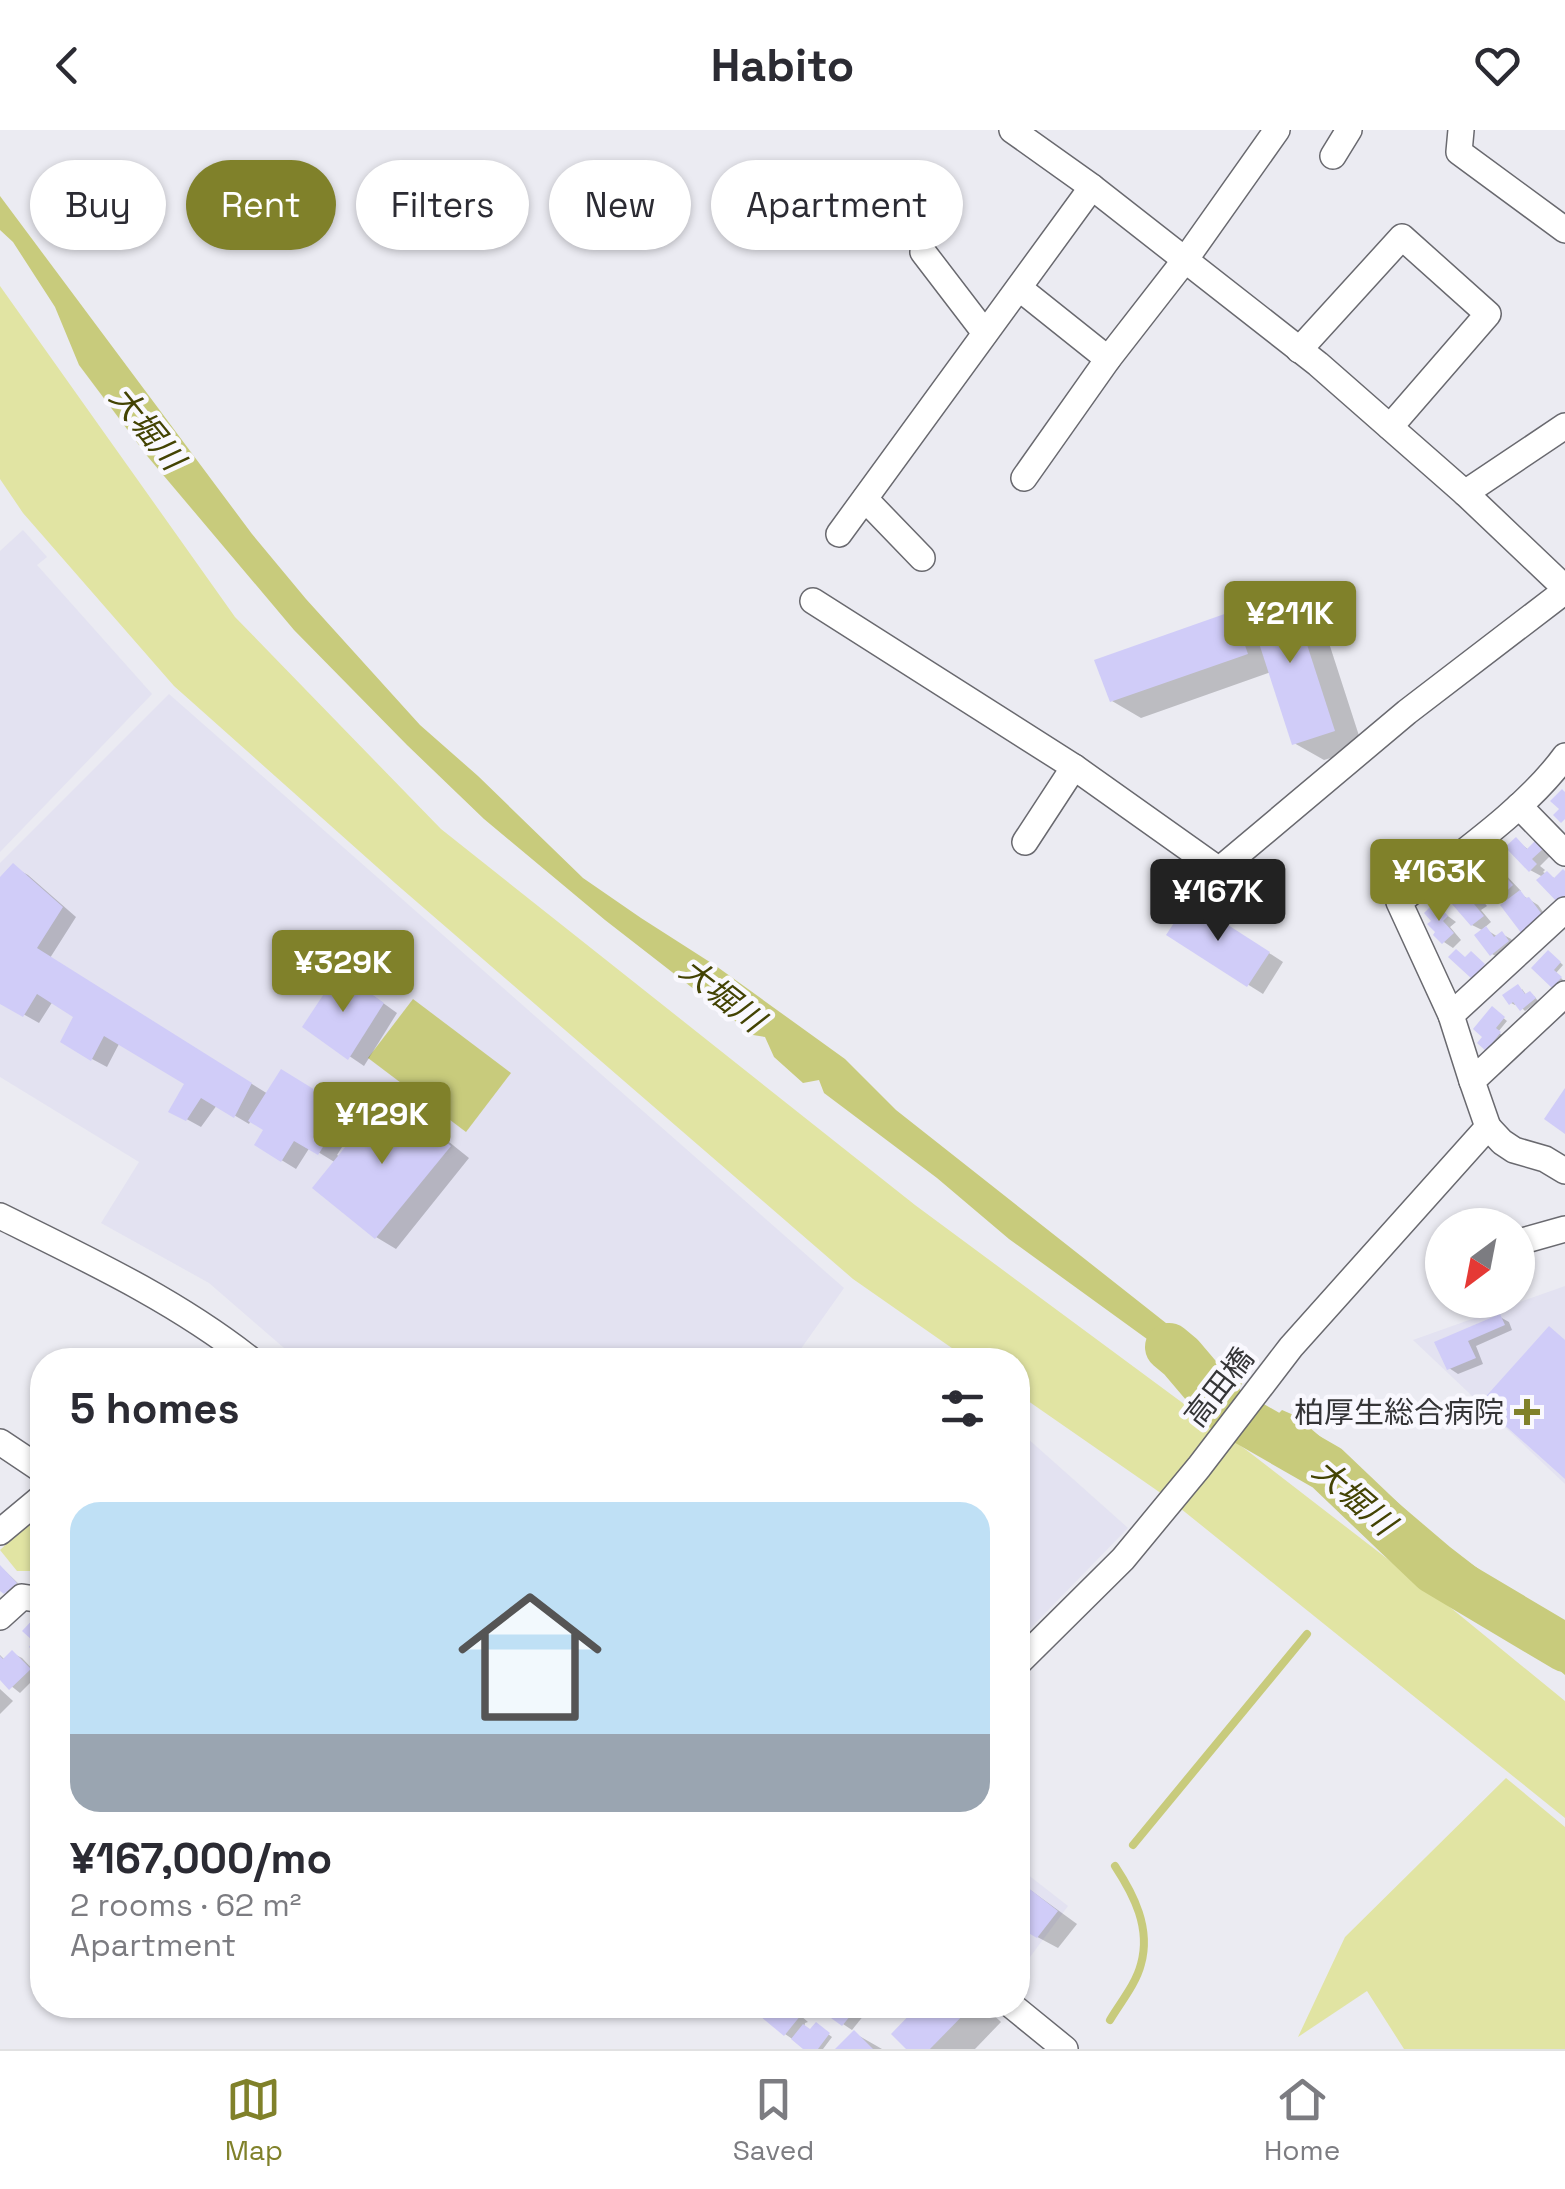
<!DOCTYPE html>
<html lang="en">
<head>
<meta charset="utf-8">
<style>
	:root { --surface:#fff; --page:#f7f7f7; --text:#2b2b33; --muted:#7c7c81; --line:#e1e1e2; --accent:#80812a }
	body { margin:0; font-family:"Space Grotesk","Noto Sans JP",sans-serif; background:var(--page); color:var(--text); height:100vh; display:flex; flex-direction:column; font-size:38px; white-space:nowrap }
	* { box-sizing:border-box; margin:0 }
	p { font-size:32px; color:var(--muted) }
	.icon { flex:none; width:55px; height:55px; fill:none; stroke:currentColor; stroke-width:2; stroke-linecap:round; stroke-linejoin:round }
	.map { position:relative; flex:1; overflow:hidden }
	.side { position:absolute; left:30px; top:1218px; width:1000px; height:670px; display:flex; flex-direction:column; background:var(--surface); border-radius:40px; box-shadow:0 2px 8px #0004 }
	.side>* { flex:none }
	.top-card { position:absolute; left:30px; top:30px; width:1000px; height:90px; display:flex; gap:20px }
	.needle { width:65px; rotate:212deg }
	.tools { position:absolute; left:1425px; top:1078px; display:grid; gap:20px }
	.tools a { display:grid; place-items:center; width:110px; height:110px; border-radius:50%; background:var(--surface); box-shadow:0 2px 8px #0004; font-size:50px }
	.price { position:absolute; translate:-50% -85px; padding:0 22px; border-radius:10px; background:var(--accent); color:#fff; font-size:32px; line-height:65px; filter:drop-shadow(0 2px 5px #0008) }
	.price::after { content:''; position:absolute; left:50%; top:60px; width:30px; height:22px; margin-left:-15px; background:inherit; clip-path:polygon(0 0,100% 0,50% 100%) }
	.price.on { background:#222; color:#fff }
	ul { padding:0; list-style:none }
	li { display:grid; align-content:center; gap:20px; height:530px; padding:0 40px }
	li span { display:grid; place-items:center; height:310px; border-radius:30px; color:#555 }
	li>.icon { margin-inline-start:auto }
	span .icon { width:180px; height:180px; fill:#fffc; stroke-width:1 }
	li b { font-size:42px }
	h2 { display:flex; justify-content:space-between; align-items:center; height:120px; padding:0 40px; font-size:42px }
	.tag { padding:0 35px; border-radius:45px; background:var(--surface); box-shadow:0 2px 8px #0004; font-size:35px; line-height:90px }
	.tag.on { background:var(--accent); color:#fff }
	header { display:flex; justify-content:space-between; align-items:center; height:130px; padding:0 40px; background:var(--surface); font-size:45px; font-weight:700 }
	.tabs { display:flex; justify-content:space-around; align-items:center; height:140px; border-top:2px solid var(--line); background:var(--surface); font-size:28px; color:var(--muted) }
	.tabs a { display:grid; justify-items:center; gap:5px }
	.tabs .on { color:var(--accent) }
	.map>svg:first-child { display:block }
</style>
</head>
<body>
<header><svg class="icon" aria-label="back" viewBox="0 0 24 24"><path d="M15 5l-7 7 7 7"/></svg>Habito<svg class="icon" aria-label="heart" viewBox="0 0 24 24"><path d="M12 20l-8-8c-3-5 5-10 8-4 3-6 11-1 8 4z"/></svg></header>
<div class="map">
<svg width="1565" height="1919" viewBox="0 0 1565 1919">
	<rect width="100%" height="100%" fill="#ebebf2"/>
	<g fill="#e3e2f1">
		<path d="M 23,400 L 47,427 L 37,435 L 152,564 L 0,722 L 0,421 Z"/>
		<path d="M 169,564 L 844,1158 L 793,1230 L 298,1230 L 209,1153 L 101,1093 L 139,1032 L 0,947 L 0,733 Z"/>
		<path d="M 1565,1156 L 1565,1354 L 1413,1210 Z"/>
		<path d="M 1018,1300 L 1128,1398 L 1018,1511 Z"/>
		<path d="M 1018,1737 L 1068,1776 L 1018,1843 Z"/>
	</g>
	<g fill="#e1e4a3">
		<path d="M 0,156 L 235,487 L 441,699 L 915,1075 L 1249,1322 L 1451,1478 L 1565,1571 L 1565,1688 L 1165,1366 L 1018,1264 L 1018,1230 L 969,1230 L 853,1149 L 395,753 L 174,556 L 23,383 L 0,349 Z"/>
		<path d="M 42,1381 L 42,1441 L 17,1441 L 0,1420 Z"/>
		<path d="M 1506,1648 L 1565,1697 L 1565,1919 L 1404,1919 L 1367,1861 L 1298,1907 L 1345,1807 Z"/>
	</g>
	<g fill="#c8cb7c">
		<path d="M 0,66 L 252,404 L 306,469 L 420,595 L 478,646 L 583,748 L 641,788 L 716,836 L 845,929 L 896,980 L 1242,1253 L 1230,1281 L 1187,1238 L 1009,1109 L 937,1048 L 824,963 L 819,950 L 803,953 L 774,927 L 765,907 L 753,905 L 605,790 L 484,689 L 407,615 L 294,500 L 148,327 L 79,235 L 55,177 L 13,112 L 0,100 Z"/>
		<path d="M 413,869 L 511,943 L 466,1002 L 368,928 Z"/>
		<path d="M 1282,1280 L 1296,1286 L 1450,1417 L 1565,1506 L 1565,1545 L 1349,1363 L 1264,1298 Z"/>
	</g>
	<g fill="#0003">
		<path d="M 1288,459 L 1317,476 L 1363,618 L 1324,630 L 1294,613 L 1271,542 L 1141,588 L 1112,571 L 1232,484 L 1257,498 Z"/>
		<path d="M 1516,710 L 1529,720 L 1535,714 L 1550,726 L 1540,736 L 1545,740 L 1543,742 L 1556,749 L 1565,743 L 1565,775 L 1543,747 L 1530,740 Z"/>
		<path d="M 1493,736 L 1502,741 L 1521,761 L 1519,763 L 1538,775 L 1551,793 L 1498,768 L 1487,742 Z"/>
		<path d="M 13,737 L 28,745 L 76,787 L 50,828 L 268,964 L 282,942 L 359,990 L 337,1025 L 340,1027 L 388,967 L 408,979 L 469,1028 L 396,1119 L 376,1107 L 315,1058 L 336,1033 L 310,1017 L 296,1039 L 257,1015 L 266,1000 L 251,990 L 249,994 L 217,975 L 201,997 L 172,981 L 188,953 L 120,912 L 107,937 L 92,929 L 64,911 L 76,886 L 53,871 L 39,893 L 0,871 L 0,751 Z"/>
		<path d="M 1459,758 L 1482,770 L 1487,776 L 1481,780 L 1491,792 L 1484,798 L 1498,807 L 1502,804 L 1511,809 L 1517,817 L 1501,829 L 1492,824 L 1484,801 L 1472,795 Z"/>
		<path d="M 1204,781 L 1283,832 L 1263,864 L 1169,805 Z"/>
		<path d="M 1441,781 L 1456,792 L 1450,797 L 1461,810 L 1453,818 L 1444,812 L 1435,791 Z"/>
		<path d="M 1552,825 L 1563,835 L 1556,843 L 1564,851 L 1557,858 L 1553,856 Z"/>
		<path d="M 354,852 L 397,883 L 364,936 L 305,896 Z"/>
		<path d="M 1522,859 L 1527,866 L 1534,866 L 1538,871 L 1525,881 L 1517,873 L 1515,875 L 1511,873 Z"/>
		<path d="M 1496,882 L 1507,891 L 1498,902 L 1503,906 L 1491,921 L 1487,919 Z"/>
		<path d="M 1500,1187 L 1509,1192 L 1512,1200 L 1476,1216 L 1483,1234 L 1458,1244 L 1449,1238 L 1438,1213 Z"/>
		<path d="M 0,1436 L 24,1459 L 14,1468 L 0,1457 Z"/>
		<path d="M 12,1523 L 22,1528 L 38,1545 L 20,1563 L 0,1547 L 0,1525 L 5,1530 Z"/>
		<path d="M 0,1559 L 13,1571 L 0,1584 Z"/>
		<path d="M 1018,1751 L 1077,1794 L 1058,1818 L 1028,1802 L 1018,1794 Z"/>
		<path d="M 773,1875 L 796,1875 L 793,1879 L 808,1892 L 805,1893 L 804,1898 L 818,1909 L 816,1895 L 832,1907 L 823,1919 L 807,1919 L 785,1904 Z"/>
		<path d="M 845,1875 L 872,1875 L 852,1900 L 834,1888 Z"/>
		<path d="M 923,1875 L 983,1875 L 1001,1892 L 975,1919 L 909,1919 Z"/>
		<path d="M 854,1903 L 882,1919 L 838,1919 Z"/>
	</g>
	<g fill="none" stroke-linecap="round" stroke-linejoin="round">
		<g stroke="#c8cb7c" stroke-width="8">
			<path d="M 1133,1715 L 1307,1504"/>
			<path d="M 1110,1890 C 1120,1873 1136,1854 1141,1834 C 1151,1798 1134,1765 1115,1736"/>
		</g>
		<path stroke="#c8cb7c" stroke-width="48" d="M 1169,1217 L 1181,1227 L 1226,1280 L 1327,1338 L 1434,1440 L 1565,1518"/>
	</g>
	<g fill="#d0ccf8">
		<path d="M 1288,456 L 1335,601 L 1292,615 L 1245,470 Z"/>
		<path d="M 1233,481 L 1248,524 L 1110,572 L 1094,530 Z"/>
		<path d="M 1562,659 L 1565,662 L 1565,689 L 1561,693 L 1553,685 L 1559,679 L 1550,671 Z"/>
		<path d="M 1516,707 L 1527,719 L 1535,711 L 1543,719 L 1532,729 L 1537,734 L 1529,742 L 1505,717 Z"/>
		<path d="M 13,733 L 63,777 L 37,818 L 252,953 L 234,988 L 201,968 L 186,991 L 168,982 L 184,954 L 104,906 L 91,931 L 60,912 L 73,887 L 37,864 L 23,887 L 0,874 L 0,747 Z"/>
		<path d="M 1493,733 L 1513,755 L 1497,770 L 1471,743 L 1480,735 L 1485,740 Z"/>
		<path d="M 1563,739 L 1565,741 L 1565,770 L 1560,775 L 1536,750 L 1547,741 L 1554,748 Z"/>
		<path d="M 1458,755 L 1466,764 L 1472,762 L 1479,770 L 1474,774 L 1484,786 L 1471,796 L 1445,766 Z"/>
		<path d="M 1520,760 L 1526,768 L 1529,767 L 1544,787 L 1522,804 L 1500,775 Z"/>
		<path d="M 1189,770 L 1270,822 L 1247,857 L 1166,805 Z"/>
		<path d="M 1431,776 L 1436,781 L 1440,777 L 1448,786 L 1443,791 L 1454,803 L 1442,814 L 1433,805 L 1435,802 L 1427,794 L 1431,791 L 1424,783 Z"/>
		<path d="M 1486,796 L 1494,807 L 1502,801 L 1509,811 L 1490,826 L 1474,805 Z"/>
		<path d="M 1456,819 L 1465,827 L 1471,821 L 1485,834 L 1472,849 L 1448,827 Z"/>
		<path d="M 1548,820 L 1561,832 L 1554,840 L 1562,847 L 1552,858 L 1531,838 Z"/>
		<path d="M 339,841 L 384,873 L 348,930 L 302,897 Z"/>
		<path d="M 1518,854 L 1525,864 L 1530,861 L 1536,868 L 1520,881 L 1513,872 L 1509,875 L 1502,865 Z"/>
		<path d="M 1492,876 L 1505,887 L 1496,898 L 1501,902 L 1486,921 L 1477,913 L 1482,907 L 1473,899 Z"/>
		<path d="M 281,939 L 346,979 L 318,1025 L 294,1011 L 281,1032 L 254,1015 L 263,1000 L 248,991 Z"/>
		<path d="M 1565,958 L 1565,1004 L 1544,989 Z"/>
		<path d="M 388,964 L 451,1016 L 375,1109 L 312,1058 Z"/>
		<path d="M 1500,1184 L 1505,1195 L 1468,1211 L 1476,1228 L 1447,1240 L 1434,1212 Z"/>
		<path d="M 1549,1196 L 1565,1210 L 1565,1349 L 1480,1273 Z"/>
		<path d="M 0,1435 L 17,1453 L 4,1464 L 0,1461 Z"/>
		<path d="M 36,1486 L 42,1493 L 42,1530 L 29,1517 L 33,1511 L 22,1501 Z"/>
		<path d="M 12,1520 L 31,1539 L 9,1560 L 0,1550 L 0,1526 L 3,1529 Z"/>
		<path d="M 1018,1750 L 1058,1781 L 1037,1808 L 1018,1797 Z"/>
		<path d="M 769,1875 L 788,1875 L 801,1885 L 784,1906 L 760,1886 Z"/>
		<path d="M 842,1875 L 859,1875 L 842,1896 L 831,1888 Z"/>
		<path d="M 919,1875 L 973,1875 L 930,1919 L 906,1919 L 891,1904 Z"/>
		<path d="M 816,1892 L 830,1903 L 818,1919 L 803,1919 L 791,1909 L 803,1894 L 810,1899 Z"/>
		<path d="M 854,1900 L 873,1919 L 835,1919 Z"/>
	</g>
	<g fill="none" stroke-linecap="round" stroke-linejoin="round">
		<g stroke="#69696f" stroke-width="28">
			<g id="minor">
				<path d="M 1012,0 L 1092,57 L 1318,234 L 1465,363 L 1565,458"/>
				<path d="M 1461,0 L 1459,22 L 1565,100"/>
				<path d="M 1333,26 L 1349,0"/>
				<path d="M 923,122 L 985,203"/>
				<path d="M 1019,158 L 1108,229"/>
				<path d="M 1299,220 L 1402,107 L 1488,184 L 1390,297"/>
				<path d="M 1024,348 L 1108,229 L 1185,130 L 1277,0"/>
				<path d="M 1465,363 L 1565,296"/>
				<path d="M 865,369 L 922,428"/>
				<path d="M 839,404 L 1092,57"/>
				<path d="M 813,471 L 1074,637 L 1219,740 L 1407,582 L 1565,461"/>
				<path d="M 1519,676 L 1565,723"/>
				<path d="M 1025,712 L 1074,637"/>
				<path d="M 1451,885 L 1565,780"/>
				<path d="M 1472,951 L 1451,885 L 1399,772 C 1453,729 1525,681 1565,626"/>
				<path d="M 1488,997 L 1502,1012 L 1514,1020 L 1545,1029 L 1565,1041"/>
				<path d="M 0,1086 C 87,1129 175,1170 251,1230"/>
				<path d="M 1526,1110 L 1565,1099"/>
				<path d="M 0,1312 L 42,1340"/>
				<path d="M 0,1402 L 42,1367"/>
				<path d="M 0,1487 L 22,1467 L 42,1470"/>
				<path d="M 1018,1533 L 1123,1429 L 1199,1337 L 1291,1217 L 1488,997 L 1472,951 L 1565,864"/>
				<path d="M 1011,1875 L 1065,1919"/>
			</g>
		</g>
		<use href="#minor" stroke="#fff" stroke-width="25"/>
	</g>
	<path fill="#80812a" stroke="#f9f8fe" stroke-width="4" d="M1522 1267h10v10h10v10h-10v10h-10v-10h-10v-10h10z"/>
	<g text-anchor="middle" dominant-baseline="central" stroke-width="9" stroke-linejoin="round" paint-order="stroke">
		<g font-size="30" fill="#353537" stroke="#f9f8fe">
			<text transform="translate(1219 1257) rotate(-52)">高田橋</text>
		</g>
		<g font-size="30" fill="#353537" stroke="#f9f8fe" text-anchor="end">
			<text x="1504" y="1282">柏厚生総合病院</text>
		</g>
		<g font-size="32" font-style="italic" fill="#434303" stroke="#f9f8fe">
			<text transform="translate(147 298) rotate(51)">大堀川</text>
			<text transform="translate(722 865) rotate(38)">大堀川</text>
			<text transform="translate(1354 1367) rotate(41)">大堀川</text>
		</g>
	</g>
</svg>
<div class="tools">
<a><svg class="needle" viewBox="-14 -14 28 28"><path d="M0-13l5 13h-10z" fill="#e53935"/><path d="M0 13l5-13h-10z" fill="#7c7c81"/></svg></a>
</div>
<b class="price" style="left:1290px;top:536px">¥211K</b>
<b class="price" style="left:1439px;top:794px">¥163K</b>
<b class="price on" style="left:1218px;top:814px">¥167K</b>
<b class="price" style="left:343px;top:885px">¥329K</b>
<b class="price" style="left:382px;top:1037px">¥129K</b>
<div class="top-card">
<a class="tag">Buy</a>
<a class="tag on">Rent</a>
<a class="tag">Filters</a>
<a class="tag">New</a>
<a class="tag">Apartment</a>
</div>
<section class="side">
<h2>5 homes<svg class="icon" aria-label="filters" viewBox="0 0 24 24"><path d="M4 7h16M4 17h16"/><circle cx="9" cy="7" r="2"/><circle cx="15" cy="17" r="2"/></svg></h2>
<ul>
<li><span style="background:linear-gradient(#bfe0f5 75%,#9aa5b1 0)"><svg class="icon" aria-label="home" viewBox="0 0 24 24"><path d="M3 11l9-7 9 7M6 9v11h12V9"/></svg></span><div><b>¥167,000/mo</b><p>2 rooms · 62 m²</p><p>Apartment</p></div></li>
</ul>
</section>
</div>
<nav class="tabs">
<a class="on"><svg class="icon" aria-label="map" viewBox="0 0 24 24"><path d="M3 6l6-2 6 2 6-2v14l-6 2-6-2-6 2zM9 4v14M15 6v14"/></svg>Map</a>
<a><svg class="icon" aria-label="saved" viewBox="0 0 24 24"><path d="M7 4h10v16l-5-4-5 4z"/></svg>Saved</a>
<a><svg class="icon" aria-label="home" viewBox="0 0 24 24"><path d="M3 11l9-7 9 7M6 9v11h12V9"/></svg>Home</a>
</nav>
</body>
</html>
